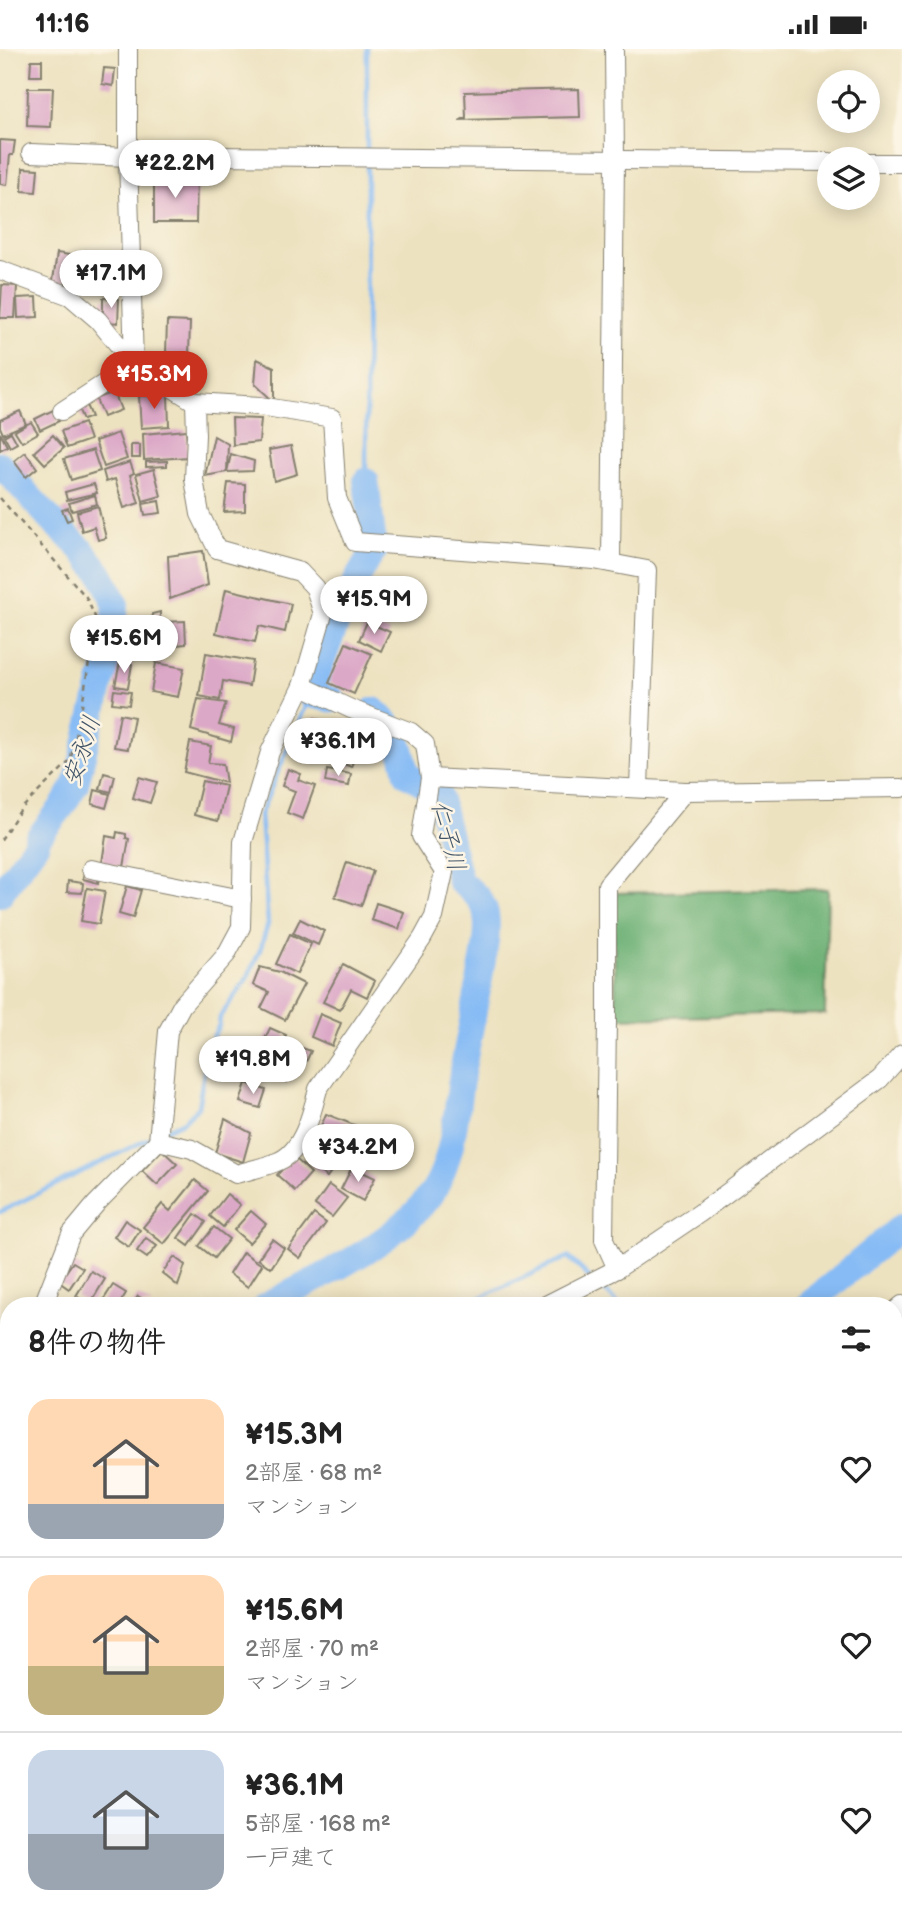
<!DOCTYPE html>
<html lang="ja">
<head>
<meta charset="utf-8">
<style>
	:root { --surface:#fff; --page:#f6f6f6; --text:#222; --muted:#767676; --line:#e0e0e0; --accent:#c8321e }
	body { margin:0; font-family:"Balsamiq Sans","Klee One",sans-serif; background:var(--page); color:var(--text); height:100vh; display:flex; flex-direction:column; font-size:26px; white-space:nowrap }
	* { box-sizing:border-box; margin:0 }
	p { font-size:23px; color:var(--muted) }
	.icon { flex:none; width:38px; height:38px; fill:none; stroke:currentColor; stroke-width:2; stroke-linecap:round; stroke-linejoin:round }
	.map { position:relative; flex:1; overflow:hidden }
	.sheet { position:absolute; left:0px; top:1248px; width:903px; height:625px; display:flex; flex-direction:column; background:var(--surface); border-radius:28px 28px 0 0; box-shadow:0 4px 18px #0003 }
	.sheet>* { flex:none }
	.buttons { position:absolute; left:817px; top:21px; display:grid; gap:14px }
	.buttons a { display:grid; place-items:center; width:63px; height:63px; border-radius:50%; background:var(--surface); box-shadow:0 4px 18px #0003; font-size:35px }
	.price { position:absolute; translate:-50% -60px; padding:0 16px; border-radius:24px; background:#fff; color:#222; font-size:23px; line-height:46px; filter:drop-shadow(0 2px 4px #0008) }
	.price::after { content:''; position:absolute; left:50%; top:42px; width:21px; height:16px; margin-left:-10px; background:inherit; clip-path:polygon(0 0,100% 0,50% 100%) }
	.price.selected { background:var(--accent); color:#fff }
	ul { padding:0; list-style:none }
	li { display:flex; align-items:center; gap:21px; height:175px; padding:0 28px }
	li+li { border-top:2px solid var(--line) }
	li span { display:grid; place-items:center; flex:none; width:196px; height:140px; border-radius:21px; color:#555 }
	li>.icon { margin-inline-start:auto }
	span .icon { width:84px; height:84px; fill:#fffc; stroke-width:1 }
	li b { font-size:30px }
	h2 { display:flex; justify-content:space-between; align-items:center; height:84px; padding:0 28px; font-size:30px }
	.status { display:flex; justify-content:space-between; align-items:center; height:49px; padding:0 35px; background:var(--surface); direction:ltr }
	.status svg { height:19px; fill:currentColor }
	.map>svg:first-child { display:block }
</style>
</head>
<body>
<div class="status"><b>11:16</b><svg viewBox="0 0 49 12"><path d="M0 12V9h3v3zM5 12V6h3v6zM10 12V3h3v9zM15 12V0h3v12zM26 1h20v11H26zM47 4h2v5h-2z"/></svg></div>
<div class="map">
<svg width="902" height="1872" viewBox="0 0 902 1872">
	<rect width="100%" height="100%" fill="#fcf5e5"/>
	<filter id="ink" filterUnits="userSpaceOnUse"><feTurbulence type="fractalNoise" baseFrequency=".0143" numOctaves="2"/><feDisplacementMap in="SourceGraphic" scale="14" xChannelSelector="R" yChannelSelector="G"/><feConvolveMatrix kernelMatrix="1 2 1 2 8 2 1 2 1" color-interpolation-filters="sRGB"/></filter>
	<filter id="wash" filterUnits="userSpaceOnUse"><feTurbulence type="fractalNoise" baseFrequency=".00686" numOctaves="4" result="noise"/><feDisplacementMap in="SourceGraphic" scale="28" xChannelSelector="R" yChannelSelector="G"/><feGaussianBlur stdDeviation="1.57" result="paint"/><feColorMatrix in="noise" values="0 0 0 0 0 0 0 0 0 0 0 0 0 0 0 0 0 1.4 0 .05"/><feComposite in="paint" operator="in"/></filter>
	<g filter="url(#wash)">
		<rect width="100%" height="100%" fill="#ede2c0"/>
		<path fill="#6cb074" stroke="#446648" stroke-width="2" d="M 828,840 L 825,965 L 616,969 L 613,844 Z"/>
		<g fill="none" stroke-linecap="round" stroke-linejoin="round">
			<g stroke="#86bbf5" stroke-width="4.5">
				<path d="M 367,104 L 367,0"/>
				<path d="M 366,432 L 367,113"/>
				<path d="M 163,1082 L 184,1072 L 198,1058 L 209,996 L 219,976 L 220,968 L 248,928 L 260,901 L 268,875 L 260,766 L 310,646"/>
				<path d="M 0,1163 L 152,1088"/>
				<path d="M 598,1236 L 620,1256"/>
				<path d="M 457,1256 L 464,1256 L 568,1208 L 589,1228"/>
				<path d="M 0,1388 L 9,1390"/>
			</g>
			<g stroke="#86bbf5" stroke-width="26">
				<path d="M 0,415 L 54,474 L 82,501 L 102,526 L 116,556 L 111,606 L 102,630 L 76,735 L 62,758 L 37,790 L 37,794 L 0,845"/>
				<path d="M 333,651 L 310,646 C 329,595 345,543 376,499 L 373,487 L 366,432"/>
				<path d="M 267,1256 C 321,1227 398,1194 433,1142 C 456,1106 456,1054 464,1013 C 470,983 476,953 481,923 C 484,904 489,884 486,865 C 483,850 471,841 460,833 L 438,743 L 407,725 C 402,698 396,678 374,661"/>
				<path d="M 808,1256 L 902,1177"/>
				<path d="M 0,1342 L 9,1346"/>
				<path d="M 0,1383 L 9,1374"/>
				<path d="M 0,1793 L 9,1805"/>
				<path d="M 39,1864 L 43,1872"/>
				<path d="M 169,1872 L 170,1864"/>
			</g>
		</g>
		<g id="blocks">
			<g fill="#dca8c7">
				<path d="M 31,11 L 42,11 L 42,27 L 30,27 Z"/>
				<path d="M 104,19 L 115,20 L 113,37 L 102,35 Z"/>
				<path d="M 28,39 L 53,39 L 51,78 L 27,77 Z"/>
				<path d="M 579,40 L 580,68 L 461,71 L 466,68 L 465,43 Z"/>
				<path d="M 0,91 L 15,92 L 13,106 L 10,106 L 7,136 L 0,135 Z"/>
				<path d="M 23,119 L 38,120 L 36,143 L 22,142 Z"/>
				<path d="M 154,128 L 197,129 L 196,174 L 154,174 Z"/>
				<path d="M 57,204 L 70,206 L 66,236 L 52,238 Z"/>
				<path d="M 2,236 L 17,237 L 15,269 L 0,269 Z"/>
				<path d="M 37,248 L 38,268 L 18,269 L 17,249 Z"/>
				<path d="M 103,249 L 119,250 L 118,274 L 109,273 L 103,266 Z"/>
				<path d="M 167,272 L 190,273 L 189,306 L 166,305 Z"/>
				<path d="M 257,310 L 274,318 L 274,353 L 255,335 Z"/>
				<path d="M 114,343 L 121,361 L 103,368 L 96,350 Z"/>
				<path d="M 168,346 L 169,377 L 141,379 L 139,347 Z"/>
				<path d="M 86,356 L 91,368 L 83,371 L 78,359 Z"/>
				<path d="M 53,361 L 59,372 L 40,381 L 35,370 Z"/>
				<path d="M 20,362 L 26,375 L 3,385 L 0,378 L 0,371 Z"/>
				<path d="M 232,369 L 261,370 L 259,393 L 233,396 Z"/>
				<path d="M 31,373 L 38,384 L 22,393 L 15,382 Z"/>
				<path d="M 84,374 L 90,391 L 67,399 L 61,382 Z"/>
				<path d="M 186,381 L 188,408 L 144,411 L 143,385 Z"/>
				<path d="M 11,383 L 17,394 L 10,398 L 4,387 Z"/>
				<path d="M 0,384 L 7,397 L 0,401 Z"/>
				<path d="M 118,384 L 127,410 L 104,418 L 95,392 Z"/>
				<path d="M 53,386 L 64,399 L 45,415 L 34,403 Z"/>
				<path d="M 214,387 L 228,395 L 227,423 L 231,405 L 254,412 L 253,422 L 227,423 L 205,427 Z"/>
				<rect x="131" y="396" width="9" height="13"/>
				<path d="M 291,397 L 297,425 L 274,432 L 269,401 Z"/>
				<path d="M 93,401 L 100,422 L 71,431 L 64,410 Z"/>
				<path d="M 25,403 L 37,419 L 26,428 L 14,412 Z"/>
				<path d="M 167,412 L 167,417 L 146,418 L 146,413 Z"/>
				<path d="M 130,413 L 134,424 L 130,426 L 139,454 L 124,459 L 115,430 L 106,433 L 103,422 Z"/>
				<path d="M 154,420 L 161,447 L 143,452 L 136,425 Z"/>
				<path d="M 228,434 L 245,435 L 245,462 L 224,463 Z"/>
				<path d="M 94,435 L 97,444 L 67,451 L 65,443 Z"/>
				<path d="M 95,446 L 97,455 L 72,462 L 69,454 Z"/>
				<path d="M 159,452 L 161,464 L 145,466 L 143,455 Z"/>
				<path d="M 98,457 L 106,489 L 98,491 L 94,478 L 82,482 L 77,463 Z"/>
				<path d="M 68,459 L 72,470 L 67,472 L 62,461 Z"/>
				<path d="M 203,502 L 208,536 L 170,550 L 168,507 Z"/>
				<path d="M 226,540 L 291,555 L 285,583 L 259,577 L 255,593 L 216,584 Z"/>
				<path d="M 160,563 L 160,579 L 151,579 L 152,565 Z"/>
				<path d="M 185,572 L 186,595 L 166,597 L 164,573 Z"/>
				<path d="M 367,573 L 390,583 L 381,602 L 359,591 Z"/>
				<path d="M 346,594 L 372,605 L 354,645 L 329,634 Z"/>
				<path d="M 134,601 L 135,606 L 123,607 L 122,602 Z"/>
				<path d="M 206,604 L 253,612 L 249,637 L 223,632 L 220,651 L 199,647 Z"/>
				<path d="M 120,613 L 132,615 L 128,639 L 115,637 Z"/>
				<path d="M 156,614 L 184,619 L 178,648 L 151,643 Z"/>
				<path d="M 114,641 L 131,643 L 129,656 L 112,654 Z"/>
				<path d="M 198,650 L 226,654 L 219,676 L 234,680 L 231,693 L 191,681 Z"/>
				<path d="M 120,665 L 134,668 L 128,700 L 114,698 Z"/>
				<path d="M 315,669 L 333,676 L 320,710 L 303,704 Z"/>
				<path d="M 190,693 L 211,697 L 208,714 L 223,715 L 226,734 L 184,723 Z"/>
				<path d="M 333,693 L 343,696 L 337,713 L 327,710 Z"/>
				<path d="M 348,698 L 357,701 L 351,718 L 341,714 Z"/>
				<path d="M 288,720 L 301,725 L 298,731 L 315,737 L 303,770 L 287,764 L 295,742 L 282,737 Z"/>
				<path d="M 327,721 L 351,725 L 349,737 L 325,733 Z"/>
				<path d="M 104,724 L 115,727 L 111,743 L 100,740 Z"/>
				<path d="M 139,728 L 157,733 L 150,754 L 133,749 Z"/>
				<path d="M 202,732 L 226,737 L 218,772 L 194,766 Z"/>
				<path d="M 95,741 L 110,745 L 106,759 L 92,755 Z"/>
				<path d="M 117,783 L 126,785 L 126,789 L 129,790 L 124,818 L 102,814 L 106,787 L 116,789 Z"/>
				<path d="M 347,813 L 373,822 L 361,857 L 335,848 Z"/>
				<path d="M 84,823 L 99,827 L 98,834 L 83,830 Z"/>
				<path d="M 68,832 L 83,834 L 82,844 L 67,843 Z"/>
				<path d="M 127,837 L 141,841 L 133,869 L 119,865 Z"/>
				<path d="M 87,839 L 105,842 L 99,875 L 81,872 Z"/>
				<path d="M 376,854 L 404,863 L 399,880 L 371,871 Z"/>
				<path d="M 300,870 L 324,882 L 318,896 L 293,884 Z"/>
				<path d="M 290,885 L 311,895 L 297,925 L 276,915 Z"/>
				<path d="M 343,915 L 375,932 L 367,948 L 351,940 L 340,961 L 323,953 Z"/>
				<path d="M 260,918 L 280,923 L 304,935 L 285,971 L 261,959 L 269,943 L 253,936 Z"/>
				<path d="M 320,965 L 341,974 L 332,997 L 311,988 Z"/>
				<path d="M 270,979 L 286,986 L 280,1001 L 263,994 Z"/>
				<path d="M 288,994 L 311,1002 L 306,1013 L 284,1004 Z"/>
				<path d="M 280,1005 L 295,1011 L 286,1033 L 271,1027 Z"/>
				<path d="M 246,1034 L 266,1041 L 260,1059 L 240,1053 Z"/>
				<path d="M 326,1065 L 362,1079 L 354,1098 L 318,1084 Z"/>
				<path d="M 225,1070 L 251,1084 L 243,1113 L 215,1104 Z"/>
				<path d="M 371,1082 L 391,1092 L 382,1110 L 362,1100 Z"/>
				<path d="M 325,1095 L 342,1107 L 327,1128 L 310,1116 Z"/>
				<path d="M 162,1101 L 177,1115 L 157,1136 L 142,1122 Z"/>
				<path d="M 294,1108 L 311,1124 L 295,1142 L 277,1126 Z"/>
				<path d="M 352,1118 L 375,1129 L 363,1152 L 341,1140 Z"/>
				<path d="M 195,1131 L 208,1142 L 164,1195 L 143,1178 L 162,1155 L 170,1162 Z"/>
				<path d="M 329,1136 L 347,1149 L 332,1168 L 315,1156 Z"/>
				<path d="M 227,1145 L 240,1156 L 223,1178 L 210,1167 Z"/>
				<path d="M 251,1162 L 266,1175 L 249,1194 L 234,1181 Z"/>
				<path d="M 195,1165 L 206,1173 L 189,1197 L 178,1189 Z"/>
				<path d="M 314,1165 L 326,1174 L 300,1209 L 288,1200 Z"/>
				<path d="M 125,1171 L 140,1181 L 129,1198 L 114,1188 Z"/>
				<path d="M 214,1178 L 229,1190 L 214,1209 L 199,1197 Z"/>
				<path d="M 146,1189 L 157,1197 L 147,1209 L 137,1202 Z"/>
				<path d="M 272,1190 L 284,1199 L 271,1219 L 258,1210 Z"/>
				<path d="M 243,1203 L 262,1216 L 248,1238 L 229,1225 Z"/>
				<path d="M 174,1208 L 185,1216 L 178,1237 L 162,1224 Z"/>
				<path d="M 73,1213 L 83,1219 L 69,1240 L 59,1233 Z"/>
				<path d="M 91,1222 L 105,1230 L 90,1255 L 76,1247 Z"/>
				<path d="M 113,1236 L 126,1244 L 119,1256 L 100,1256 Z"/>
				<path d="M 138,1247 L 152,1256 L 132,1256 Z"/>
				<path d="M 0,1504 L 9,1507 L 9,1534 L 5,1544 L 0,1542 Z"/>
				<path d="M 342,1864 L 369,1864 L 370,1872 L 343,1872 Z"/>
				<path d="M 378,1864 L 401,1864 L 403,1872 L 380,1872 Z"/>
				<path d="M 416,1864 L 448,1864 L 449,1872 L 417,1872 Z"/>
				<path d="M 455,1864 L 477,1864 L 478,1872 L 455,1872 Z"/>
				<path d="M 492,1864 L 511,1864 L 512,1872 L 492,1872 Z"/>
				<path d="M 607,1864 L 639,1864 L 638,1872 L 606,1872 Z"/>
				<path d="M 671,1864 L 719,1864 L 718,1872 L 669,1872 Z"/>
				<path d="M 855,1864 L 871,1864 L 870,1872 L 854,1872 Z"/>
			</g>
		</g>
	</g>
	<g filter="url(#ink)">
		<use href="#blocks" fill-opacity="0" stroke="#847f6e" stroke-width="2"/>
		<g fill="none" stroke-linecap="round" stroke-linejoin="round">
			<g stroke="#847f6e" stroke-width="20">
				<g id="minor">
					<path d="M 128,0 L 128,108 L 134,315"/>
					<path d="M 31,104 L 128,108 L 215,107 L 830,113"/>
					<path d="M 868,114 L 902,114"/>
					<path d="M 0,221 L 70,247 L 98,271 L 134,315 L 195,353 L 260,357 L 332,369 L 337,449 L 355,493 L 594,511 L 647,521 L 639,738"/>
					<path d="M 62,362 L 134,315"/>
					<path d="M 611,514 L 615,111 L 614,0"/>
					<path d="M 430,729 L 685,742 L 902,739"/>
					<path d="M 91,820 L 242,850"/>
					<path d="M 158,1092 L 192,1100 L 236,1125 C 250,1121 266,1118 279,1112 C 303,1102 312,1064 318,1040 L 422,890 L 434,868 L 444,823 L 421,787 L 430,729 L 425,695 L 411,683 L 351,660 L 302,637"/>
					<path d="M 617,1220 L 604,1191 L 607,973 L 607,836 L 685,742"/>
					<path d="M 43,1256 L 71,1185 L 96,1155 L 158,1092 L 168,982 L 182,956 L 226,906 L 241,878 L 243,793 L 270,703 L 302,637 L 323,565 L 315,539 L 300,523 L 217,500 L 200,465 L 194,430 L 196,386 L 195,353"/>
					<path d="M 546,1256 L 617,1220 L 700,1164 L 880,1030 L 902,1005"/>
					<path d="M 894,1263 L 902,1256"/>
					<path d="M 0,1327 L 9,1318"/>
					<path d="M 0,1488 L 9,1490"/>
					<path d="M 894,1809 L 898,1813 L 902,1815"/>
					<path d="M 556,1872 L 557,1864"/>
					<path d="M 900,1872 L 902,1866"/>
				</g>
			</g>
			<g stroke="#847f6e" stroke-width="2.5" stroke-dasharray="5 5" stroke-linecap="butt">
				<path d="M 0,449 L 86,548 L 96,570 L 79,675 L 70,712 L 21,760 L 0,792"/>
				<path d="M 79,1864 L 79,1872"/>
			</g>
			<use href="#minor" stroke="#fff" stroke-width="18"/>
		</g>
	</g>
	<g text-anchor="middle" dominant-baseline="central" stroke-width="5" stroke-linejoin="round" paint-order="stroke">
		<g font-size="24" font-style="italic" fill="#415468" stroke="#fcf5e5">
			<text transform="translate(82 702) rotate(-72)">安永川</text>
			<text transform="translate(448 787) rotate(75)">仁子川</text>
		</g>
	</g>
</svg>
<div class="buttons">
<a><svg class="icon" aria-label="locate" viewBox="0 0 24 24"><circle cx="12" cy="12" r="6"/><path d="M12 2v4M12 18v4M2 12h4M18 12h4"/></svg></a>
<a><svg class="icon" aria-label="layers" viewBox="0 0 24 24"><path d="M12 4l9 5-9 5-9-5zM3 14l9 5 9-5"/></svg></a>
</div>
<b class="price" style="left:175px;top:151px">¥22.2M</b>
<b class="price" style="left:111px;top:261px">¥17.1M</b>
<b class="price selected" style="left:154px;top:362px">¥15.3M</b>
<b class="price" style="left:374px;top:587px">¥15.9M</b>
<b class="price" style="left:124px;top:626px">¥15.6M</b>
<b class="price" style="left:338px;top:729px">¥36.1M</b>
<b class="price" style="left:253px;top:1047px">¥19.8M</b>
<b class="price" style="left:358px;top:1135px">¥34.2M</b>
<section class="sheet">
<h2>8件の物件<svg class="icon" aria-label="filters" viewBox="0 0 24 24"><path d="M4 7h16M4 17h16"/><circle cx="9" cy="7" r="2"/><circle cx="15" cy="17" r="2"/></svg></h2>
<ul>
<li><span style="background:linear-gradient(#ffd9b3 75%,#9aa5b1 0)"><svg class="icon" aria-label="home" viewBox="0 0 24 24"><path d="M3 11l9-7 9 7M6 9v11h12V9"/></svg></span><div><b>¥15.3M</b><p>2部屋 · 68 m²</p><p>マンション</p></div><svg class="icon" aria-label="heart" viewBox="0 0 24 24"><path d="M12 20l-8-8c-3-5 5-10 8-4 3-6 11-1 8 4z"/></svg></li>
<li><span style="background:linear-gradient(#ffd9b3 65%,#c2b280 0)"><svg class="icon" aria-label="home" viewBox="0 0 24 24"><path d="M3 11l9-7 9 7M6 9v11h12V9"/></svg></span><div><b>¥15.6M</b><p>2部屋 · 70 m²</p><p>マンション</p></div><svg class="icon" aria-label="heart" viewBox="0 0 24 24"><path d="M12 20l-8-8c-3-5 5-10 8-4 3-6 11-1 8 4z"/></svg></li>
<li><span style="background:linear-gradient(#c9d6e8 60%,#9aa5b1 0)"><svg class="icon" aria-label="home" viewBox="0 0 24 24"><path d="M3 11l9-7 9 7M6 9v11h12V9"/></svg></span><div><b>¥36.1M</b><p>5部屋 · 168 m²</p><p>一戸建て</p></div><svg class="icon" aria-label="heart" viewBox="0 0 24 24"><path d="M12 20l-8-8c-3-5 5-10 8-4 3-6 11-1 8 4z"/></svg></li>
</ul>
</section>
</div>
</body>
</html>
